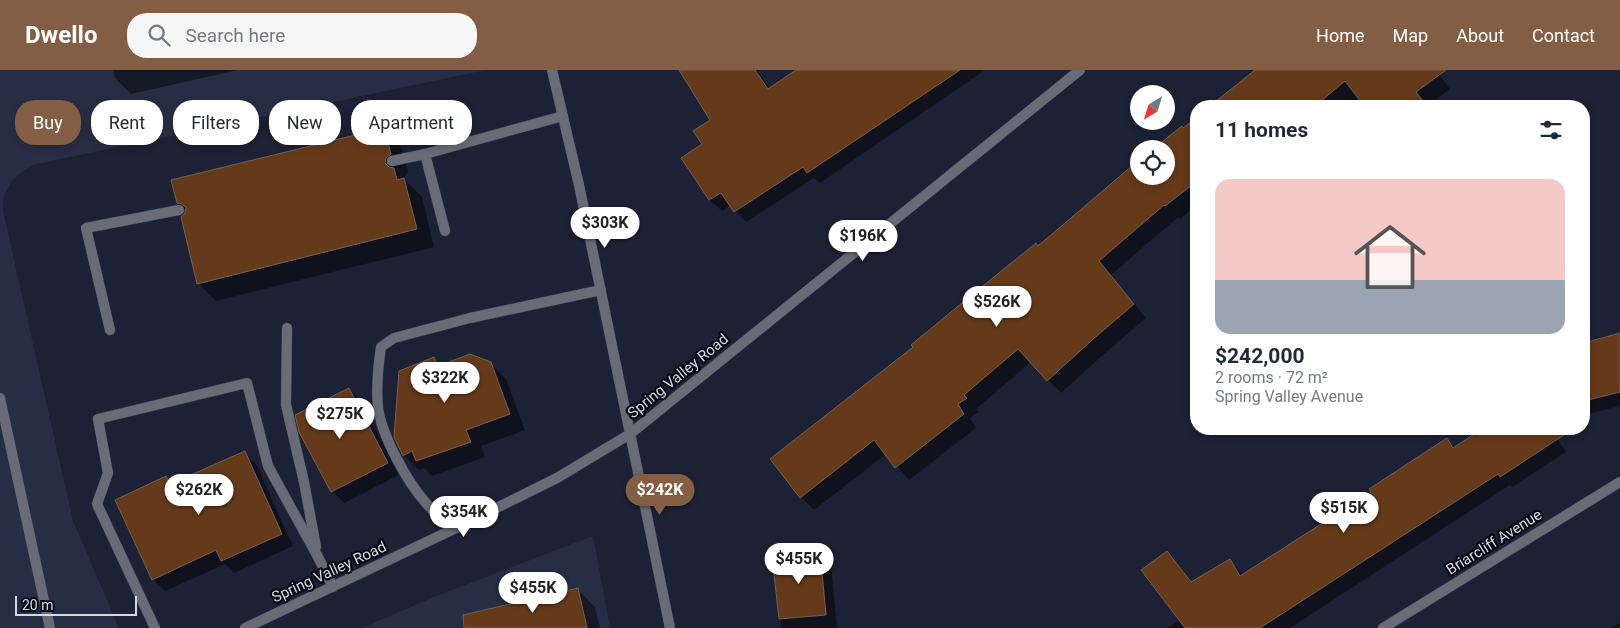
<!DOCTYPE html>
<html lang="en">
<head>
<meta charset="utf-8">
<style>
	:root { --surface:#fff; --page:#f6f6f7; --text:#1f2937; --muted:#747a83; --line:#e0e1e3; --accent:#835d44 }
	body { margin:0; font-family:Roboto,sans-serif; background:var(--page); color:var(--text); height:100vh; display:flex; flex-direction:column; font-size:19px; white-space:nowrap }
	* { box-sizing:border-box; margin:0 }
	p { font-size:16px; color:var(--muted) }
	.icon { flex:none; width:28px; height:28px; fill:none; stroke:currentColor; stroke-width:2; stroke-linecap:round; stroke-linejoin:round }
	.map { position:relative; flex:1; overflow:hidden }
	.drawer { position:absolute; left:1190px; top:30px; width:400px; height:335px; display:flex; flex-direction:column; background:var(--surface); border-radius:20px; box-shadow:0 2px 8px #0003 }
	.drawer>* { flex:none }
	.top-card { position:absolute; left:15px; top:30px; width:475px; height:45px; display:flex; gap:10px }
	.needle { width:32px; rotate:218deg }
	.fabs { position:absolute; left:1130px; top:15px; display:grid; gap:10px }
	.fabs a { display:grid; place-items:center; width:45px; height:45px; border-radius:50%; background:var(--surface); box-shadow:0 2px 8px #0003; font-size:25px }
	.scale { position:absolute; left:15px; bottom:12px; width:122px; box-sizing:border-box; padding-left:5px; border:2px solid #d4d8e6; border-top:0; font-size:14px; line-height:18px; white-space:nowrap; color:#d4d8e6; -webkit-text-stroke:4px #090b14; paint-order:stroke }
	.price { position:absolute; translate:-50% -42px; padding:0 11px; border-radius:18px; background:#fff; color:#222; font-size:16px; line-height:32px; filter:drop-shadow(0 1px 2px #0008) }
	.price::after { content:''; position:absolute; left:50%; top:30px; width:15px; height:11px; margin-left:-8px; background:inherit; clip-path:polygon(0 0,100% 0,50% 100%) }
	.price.selected { background:var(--accent); color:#fff }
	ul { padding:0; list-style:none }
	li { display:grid; align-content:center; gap:10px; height:265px; padding:0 25px }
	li+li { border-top:1px solid var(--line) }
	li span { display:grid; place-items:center; height:155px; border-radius:15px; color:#555 }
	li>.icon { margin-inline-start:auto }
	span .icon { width:90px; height:90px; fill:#fffc; stroke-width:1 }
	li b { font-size:21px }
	h2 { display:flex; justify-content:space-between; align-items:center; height:60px; padding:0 25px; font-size:21px }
	.tag { padding:0 18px; border-radius:20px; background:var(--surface); box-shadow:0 2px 8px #0003; font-size:18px; line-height:45px }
	.tag.selected { background:var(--accent); color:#fff }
	header { display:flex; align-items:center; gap:30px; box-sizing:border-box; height:70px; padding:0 25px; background:var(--accent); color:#fff }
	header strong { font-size:24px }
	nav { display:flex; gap:28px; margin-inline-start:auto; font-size:18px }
	.search { width:350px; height:45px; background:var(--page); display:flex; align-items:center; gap:12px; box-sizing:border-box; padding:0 18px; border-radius:20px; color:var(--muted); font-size:19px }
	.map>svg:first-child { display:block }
</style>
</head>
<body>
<header>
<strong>Dwello</strong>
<div class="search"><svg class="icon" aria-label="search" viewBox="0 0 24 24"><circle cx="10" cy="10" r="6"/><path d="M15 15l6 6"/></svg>Search here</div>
<nav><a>Home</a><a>Map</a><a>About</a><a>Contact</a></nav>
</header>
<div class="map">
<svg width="1620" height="558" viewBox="0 0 1620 558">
	<rect width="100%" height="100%" fill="#1d2135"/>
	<g fill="#282d46">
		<path d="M 0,0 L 486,0 L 32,95 L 13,109 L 4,125 L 3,141 L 73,451 L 119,558 L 0,558 Z"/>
		<path d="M 593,466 L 610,558 L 362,558 L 434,527 Z"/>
	</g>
	<g fill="#0007">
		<path d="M 113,0 L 238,0 L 131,24 L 115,8 Z"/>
		<path d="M 681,0 L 757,0 L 770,19 L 827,0 L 985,0 L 820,113 L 814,108 L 746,152 L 731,135 L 722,141 L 710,130 L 683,88 L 703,75 L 712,50 Z"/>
		<path d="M 1257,0 L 1436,0 L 1450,19 L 1428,35 L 1429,36 L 1212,36 Z"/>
		<path d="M 1196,49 L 1196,136 L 1180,149 L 1178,147 L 1111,205 L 1146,248 L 1104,284 L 1061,323 L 1031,292 L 976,339 L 979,342 L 970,348 L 976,358 L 909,410 L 886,384 L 814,440 L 801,427 L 915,278 L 1038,177 L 1139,106 L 1166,106 L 1183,60 Z"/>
		<path d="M 383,59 L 401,77 L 408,102 L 403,108 L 422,127 L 434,177 L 216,231 L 198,213 L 187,141 L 178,133 Z"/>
		<path d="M 1620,265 L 1620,336 L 1584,345 L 1584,274 Z"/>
		<path d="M 434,289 L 441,296 L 490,293 L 506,309 L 525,360 L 481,376 L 485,387 L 432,406 L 424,398 L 419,400 L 404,385 Z"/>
		<path d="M 349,319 L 361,331 L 399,405 L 344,433 L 332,421 Z"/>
		<path d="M 1484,359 L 1551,359 L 1566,382 L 1512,417 L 1510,415 L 1290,558 L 1167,558 L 1180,550 L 1167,482 L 1178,494 L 1192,513 L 1229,490 L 1243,505 L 1373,423 L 1446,370 L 1455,378 Z"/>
		<path d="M 244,382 L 256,394 L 293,476 L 234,503 L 225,494 L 165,521 L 153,509 L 165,408 L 172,414 Z"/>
		<path d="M 819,483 L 831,495 L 837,558 L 781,558 L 774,487 Z"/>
		<path d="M 578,520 L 595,537 L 600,558 L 474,558 Z"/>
		<path d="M 1620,553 L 1620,558 L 1611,558 Z"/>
	</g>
	<g fill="#653a1a" stroke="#776050">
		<path d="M 679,0 L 755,0 L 768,19 L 796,0 L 960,0 L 807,103 L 803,97 L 734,142 L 721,123 L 709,130 L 681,88 L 702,74 L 693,61 L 710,50 Z"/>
		<path d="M 1255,0 L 1446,0 L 1416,22 L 1427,36 L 1364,36 L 1345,11 L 1315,36 L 1210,36 Z"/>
		<path d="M 1196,48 L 1196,112 L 1165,136 L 1164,135 L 1099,191 L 1134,234 L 1091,271 L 1047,311 L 1018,279 L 964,325 L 967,328 L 958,334 L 964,344 L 895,398 L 874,370 L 800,428 L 770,389 L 913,277 L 911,275 L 962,233 L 1036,173 L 1038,176 L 1139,90 L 1139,106 L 1166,106 L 1166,79 L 1153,79 L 1182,56 L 1183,58 Z"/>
		<path d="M 384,58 L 391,84 L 386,88 L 385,93 L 389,97 L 394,98 L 397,110 L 404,108 L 417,159 L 197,214 L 181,147 L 185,143 L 186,138 L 182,134 L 177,133 L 171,110 Z"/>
		<path d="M 1620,263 L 1620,322 L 1584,331 L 1584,273 Z"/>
		<path d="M 470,284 L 491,292 L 510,344 L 466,360 L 471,372 L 416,391 L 412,381 L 403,386 L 394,367 L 399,301 L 434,287 L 438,296 Z"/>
		<path d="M 349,318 L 388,393 L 331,422 L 299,362 L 295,345 Z"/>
		<path d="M 1482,359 L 1573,359 L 1500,407 L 1498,404 L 1260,558 L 1185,558 L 1141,500 L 1167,481 L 1191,512 L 1230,489 L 1240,506 L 1371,422 L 1369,419 L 1447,368 L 1453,378 Z"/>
		<path d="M 245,381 L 282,464 L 221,491 L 216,480 L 152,510 L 115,430 L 166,406 L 170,414 Z"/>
		<path d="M 820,481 L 826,545 L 779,549 L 772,486 Z"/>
		<path d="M 578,518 L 587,558 L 464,558 L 463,545 Z"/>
	</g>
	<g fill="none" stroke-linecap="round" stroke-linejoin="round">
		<g stroke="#373b4e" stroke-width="11">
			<g id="service">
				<path d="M 392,91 L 425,84"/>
				<path d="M 445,161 L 425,84 L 563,46"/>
				<path d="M 287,258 L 286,335 L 304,412 L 316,477"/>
				<path d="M 110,260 L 86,158 L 179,140"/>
				<path d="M 0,328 L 50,558"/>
				<path d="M 454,459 C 445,450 434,443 426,433 C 407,412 382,366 378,338 C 376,318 378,297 381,277 L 394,268 L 470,248 L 601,220"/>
				<path d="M 155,558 L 97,434 L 108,403 L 98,349 L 247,313 L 268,396 L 317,485 L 333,517"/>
			</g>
		</g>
		<g stroke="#373b4e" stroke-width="11">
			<path id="minor" d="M 1383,558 L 1620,412"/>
		</g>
		<g stroke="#373b4e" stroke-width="11">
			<g id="tertiary">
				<path d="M 552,0 L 579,115 L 670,558"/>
				<path d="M 245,558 L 454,459 L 557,408 L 630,364 L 1080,0"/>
			</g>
		</g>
		<use href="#service" stroke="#696c77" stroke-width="10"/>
		<use href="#minor" stroke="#696c77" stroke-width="10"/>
		<use href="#tertiary" stroke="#696c77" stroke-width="10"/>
	</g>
	<g text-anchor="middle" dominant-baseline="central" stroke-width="4.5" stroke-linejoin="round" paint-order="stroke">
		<g font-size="15" fill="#d4d8e6" stroke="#090b14">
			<text transform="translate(678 306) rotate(-39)">Spring Valley Road</text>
			<text transform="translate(1494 472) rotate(-32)">Briarcliff Avenue</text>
			<text transform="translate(329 502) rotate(-25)">Spring Valley Road</text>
		</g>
	</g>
</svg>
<div class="fabs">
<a><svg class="needle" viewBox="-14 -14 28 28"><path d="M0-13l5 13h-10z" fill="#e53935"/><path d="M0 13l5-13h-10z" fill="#747a83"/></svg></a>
<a><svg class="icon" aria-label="locate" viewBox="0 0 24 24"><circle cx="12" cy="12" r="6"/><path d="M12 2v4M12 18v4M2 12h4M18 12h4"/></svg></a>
</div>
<div class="scale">20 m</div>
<b class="price" style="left:605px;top:179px">$303K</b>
<b class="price" style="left:863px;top:192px">$196K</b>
<b class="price" style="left:997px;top:258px">$526K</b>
<b class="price" style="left:445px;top:334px">$322K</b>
<b class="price" style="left:340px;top:370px">$275K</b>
<b class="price" style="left:199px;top:446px">$262K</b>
<b class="price selected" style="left:660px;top:446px">$242K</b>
<b class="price" style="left:1344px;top:464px">$515K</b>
<b class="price" style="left:464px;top:468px">$354K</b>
<b class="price" style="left:799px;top:515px">$455K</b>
<b class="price" style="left:533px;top:544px">$455K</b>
<div class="top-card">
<a class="tag selected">Buy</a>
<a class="tag">Rent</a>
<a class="tag">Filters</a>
<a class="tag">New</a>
<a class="tag">Apartment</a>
</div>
<section class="drawer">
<h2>11 homes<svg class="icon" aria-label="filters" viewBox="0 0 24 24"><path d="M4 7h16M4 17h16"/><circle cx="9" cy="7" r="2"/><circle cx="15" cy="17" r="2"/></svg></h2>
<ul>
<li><span style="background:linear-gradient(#f6c9c9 65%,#9aa5b1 0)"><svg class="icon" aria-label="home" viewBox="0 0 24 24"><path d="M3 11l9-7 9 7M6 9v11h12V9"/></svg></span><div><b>$242,000</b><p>2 rooms · 72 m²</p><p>Spring Valley Avenue</p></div></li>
</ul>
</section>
</div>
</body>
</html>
